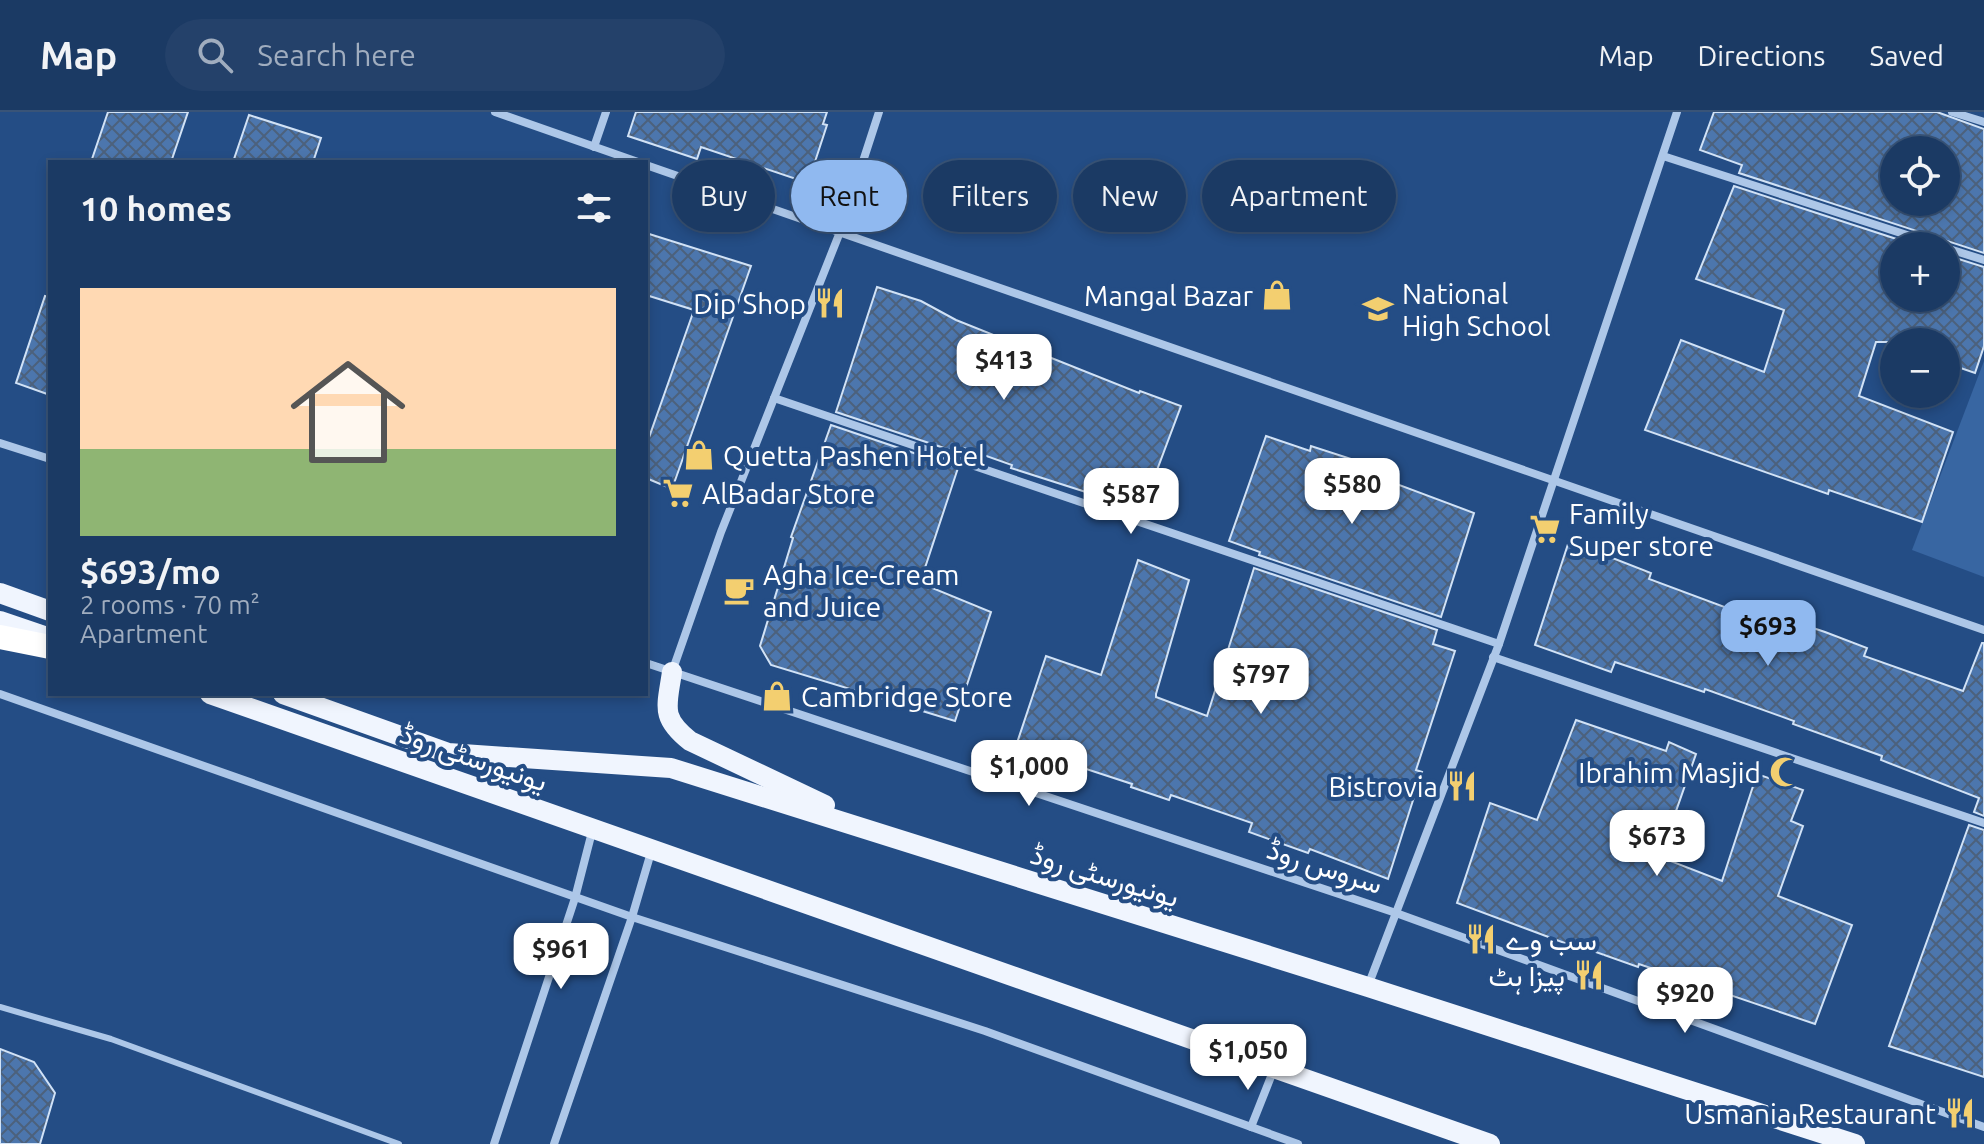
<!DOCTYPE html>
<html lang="en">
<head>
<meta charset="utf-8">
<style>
	:root { --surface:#1b3a64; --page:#24416a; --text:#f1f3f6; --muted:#a0adbf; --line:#395478; --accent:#90b9f0 }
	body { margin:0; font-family:Ubuntu,Vazirmatn,sans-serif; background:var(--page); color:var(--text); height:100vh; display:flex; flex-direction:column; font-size:30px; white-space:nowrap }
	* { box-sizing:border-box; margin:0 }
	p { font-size:26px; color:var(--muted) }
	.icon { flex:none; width:44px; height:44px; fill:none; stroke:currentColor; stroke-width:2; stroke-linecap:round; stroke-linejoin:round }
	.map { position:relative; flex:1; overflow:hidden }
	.details { position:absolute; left:48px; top:48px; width:600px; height:536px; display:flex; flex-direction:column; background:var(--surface); border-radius:0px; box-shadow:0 4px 12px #0003,0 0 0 2px var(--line) }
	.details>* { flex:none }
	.banner { position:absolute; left:672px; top:48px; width:760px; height:72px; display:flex; gap:16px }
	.controls { position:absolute; left:1880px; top:24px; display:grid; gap:16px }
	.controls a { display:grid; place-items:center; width:80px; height:80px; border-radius:50%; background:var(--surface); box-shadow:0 4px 12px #0003,0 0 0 2px var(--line); font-size:40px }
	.price { position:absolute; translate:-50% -68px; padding:0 18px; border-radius:16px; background:#fff; color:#222; font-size:26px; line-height:52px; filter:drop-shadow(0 2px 4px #0008) }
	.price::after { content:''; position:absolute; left:50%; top:48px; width:24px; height:18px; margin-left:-12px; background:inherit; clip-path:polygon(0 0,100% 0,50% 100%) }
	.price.selected { background:var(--accent); color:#111 }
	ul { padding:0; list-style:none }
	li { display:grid; align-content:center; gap:16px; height:424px; padding:0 32px }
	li+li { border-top:2px solid var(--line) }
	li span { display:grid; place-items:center; height:248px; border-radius:0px; color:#555 }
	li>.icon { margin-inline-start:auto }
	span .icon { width:144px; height:144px; fill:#fffc; stroke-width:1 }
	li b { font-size:34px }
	h2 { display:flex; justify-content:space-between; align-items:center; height:96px; padding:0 32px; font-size:34px }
	.chip { padding:0 28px; border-radius:36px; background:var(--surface); box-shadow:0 4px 12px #0003,0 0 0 2px var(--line); font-size:28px; line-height:72px }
	.chip.selected { background:var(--accent); color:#111 }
	header { display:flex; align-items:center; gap:48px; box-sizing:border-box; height:112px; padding:0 40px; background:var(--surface); border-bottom:2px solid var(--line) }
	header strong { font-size:38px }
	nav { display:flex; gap:44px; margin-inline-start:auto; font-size:28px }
	.search { width:560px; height:72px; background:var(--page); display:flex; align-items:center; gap:20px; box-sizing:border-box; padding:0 28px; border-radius:44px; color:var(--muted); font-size:30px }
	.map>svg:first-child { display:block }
</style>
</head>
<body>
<header>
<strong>Map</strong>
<div class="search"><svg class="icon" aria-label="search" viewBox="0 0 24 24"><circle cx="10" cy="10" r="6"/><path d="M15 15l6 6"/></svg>Search here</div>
<nav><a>Map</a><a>Directions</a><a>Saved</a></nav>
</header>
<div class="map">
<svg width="1984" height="1032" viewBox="0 0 1984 1032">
	<defs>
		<pattern id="building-cross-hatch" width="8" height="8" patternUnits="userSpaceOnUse" patternTransform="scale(2)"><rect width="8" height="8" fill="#4c76ad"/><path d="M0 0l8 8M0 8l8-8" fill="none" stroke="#4c617c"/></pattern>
	</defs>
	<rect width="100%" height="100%" fill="#244d85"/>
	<path fill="#3866a2" d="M 1984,249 L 1984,465 L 1912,438 Z"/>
	<g fill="url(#building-cross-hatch)" stroke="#d1e2f6" stroke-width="2" fill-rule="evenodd">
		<path d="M 108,0 L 188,0 L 171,50 L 91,50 Z"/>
		<path d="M 636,0 L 827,0 L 823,12 L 827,13 L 808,71 L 701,35 L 697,47 L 628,24 Z"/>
		<path d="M 1714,0 L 1937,0 L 1984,17 L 1984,141 L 1739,61 L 1742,53 L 1700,38 ZM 1894,38 L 1946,38 L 1946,90 L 1894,90 Z"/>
		<path d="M 249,3 L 321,26 L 313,50 L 233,50 Z"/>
		<path d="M 1734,74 L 1918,134 L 1894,134 L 1894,186 L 1946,186 L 1946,143 L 1984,155 L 1984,234 L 1975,261 L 1946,251 L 1946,230 L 1876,230 L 1859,284 L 1953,320 L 1922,410 L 1829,378 L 1828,382 L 1645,318 L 1681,228 L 1764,260 L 1784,198 L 1696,167 Z"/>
		<path d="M 646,121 L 751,154 L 672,377 L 646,366 L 646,334 L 694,198 L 646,183 Z"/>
		<path d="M 877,175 L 921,189 L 956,208 L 1139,281 L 1140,279 L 1181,294 L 1142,398 L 1011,356 L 1012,353 L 964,336 L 962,342 L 836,300 Z"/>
		<path d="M 45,184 L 50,185 L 50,283 L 16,271 Z"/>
		<path d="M 831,313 L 958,356 L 920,471 L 991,500 L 955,609 L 771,553 L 760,534 L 793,426 L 791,425 Z"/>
		<path d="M 1266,324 L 1310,339 L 1311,334 L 1394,361 L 1391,370 L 1474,401 L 1441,505 L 1259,443 L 1260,440 L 1229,429 Z"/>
		<path d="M 1569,429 L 1651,461 L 1649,467 L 1735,499 L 1738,491 L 1825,520 L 1867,536 L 1864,544 L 1963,579 L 1982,531 L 1984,531 L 1984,704 L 1974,700 L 1979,686 L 1881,648 L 1882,644 L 1793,612 L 1794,609 L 1705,577 L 1704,580 L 1615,550 L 1611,560 L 1535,533 Z"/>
		<path d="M 1138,448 L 1189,468 L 1156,582 L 1156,585 L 1207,604 L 1254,456 L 1437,518 L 1433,532 L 1455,539 L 1416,658 L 1422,660 L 1388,767 L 1310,737 L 1308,741 L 1249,720 L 1252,711 L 1171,683 L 1169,688 L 1131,675 L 1132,672 L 1016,634 L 1046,544 L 1101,563 Z"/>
		<path d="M 1576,608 L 1666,639 L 1669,630 L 1696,642 L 1660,745 L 1722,769 L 1757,662 L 1803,678 L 1791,709 L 1803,714 L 1778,784 L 1852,813 L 1815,912 L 1639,852 L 1638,855 L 1579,834 L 1578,836 L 1457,791 L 1490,691 L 1537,708 Z"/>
		<path d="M 1969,713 L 1984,718 L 1984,965 L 1889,934 Z"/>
		<path d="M 0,937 L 34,950 L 55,981 L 40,1032 L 0,1032 Z"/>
	</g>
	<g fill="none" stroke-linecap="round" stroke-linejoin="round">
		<path stroke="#adc7e8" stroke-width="6" d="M 0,895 L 111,927 L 399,1032"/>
		<g stroke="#adc7e8" stroke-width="8">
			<path d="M 495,0 L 638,50"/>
			<path d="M 1952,0 L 1984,10"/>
			<path d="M 594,35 L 606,0"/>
			<path d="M 1663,44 L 1941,134"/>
			<path d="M 646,53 L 1984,518"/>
			<path d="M 1946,136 L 1984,148"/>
			<path d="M 774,286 L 1499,532"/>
			<path d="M 0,331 L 50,347"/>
			<path d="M 1493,545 L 1984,711"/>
			<path d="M 646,551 L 1396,801 L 1984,1015"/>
			<path d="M 672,560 L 721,420 L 840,120 L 879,0"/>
			<path d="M 0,582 L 632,805 L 985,919 L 1298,1032"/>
			<path d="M 1368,874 L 1499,532 L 1677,0"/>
			<path d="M 1251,1015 L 1274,957"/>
			<path d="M 494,1032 L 575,786 L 593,716"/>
			<path d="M 554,1032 L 632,805 L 652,737"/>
		</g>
		<g stroke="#f0f5fe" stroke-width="20">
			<path d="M 0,481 L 50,499"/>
			<path d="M 0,509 L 50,526"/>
			<path d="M 672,560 C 667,595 660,605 690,629 L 825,693"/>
			<path d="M 210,582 L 1490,1032"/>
			<path d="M 283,582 L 448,641 L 671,656 L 1368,875 L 1855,1032"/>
		</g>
		<path stroke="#fff" stroke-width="24" d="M 0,525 L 50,535"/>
	</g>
	<defs>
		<g id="shop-bare" transform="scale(2.4)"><path d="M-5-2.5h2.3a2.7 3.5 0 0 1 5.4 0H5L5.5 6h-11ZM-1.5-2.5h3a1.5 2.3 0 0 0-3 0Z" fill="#f3cf70" stroke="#244d85" stroke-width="2.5" paint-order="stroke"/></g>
		<g id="restaurant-bare" transform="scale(2.4)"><path d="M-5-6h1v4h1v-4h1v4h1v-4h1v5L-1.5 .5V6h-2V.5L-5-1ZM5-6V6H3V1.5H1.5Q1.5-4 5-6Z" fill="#f3cf70" stroke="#244d85" stroke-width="2.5" paint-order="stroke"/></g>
		<g id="school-bare" transform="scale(2.4)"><path d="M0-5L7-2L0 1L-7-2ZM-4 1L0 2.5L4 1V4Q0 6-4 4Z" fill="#f3cf70" stroke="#244d85" stroke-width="2.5" paint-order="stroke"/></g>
		<g id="supermarket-bare" transform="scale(2.4)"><path d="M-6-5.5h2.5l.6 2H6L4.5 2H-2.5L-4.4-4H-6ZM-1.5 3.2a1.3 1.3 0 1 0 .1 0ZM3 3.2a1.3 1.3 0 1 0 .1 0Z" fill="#f3cf70" stroke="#244d85" stroke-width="2.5" paint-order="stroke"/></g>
		<g id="cafe-bare" transform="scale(2.4)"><path d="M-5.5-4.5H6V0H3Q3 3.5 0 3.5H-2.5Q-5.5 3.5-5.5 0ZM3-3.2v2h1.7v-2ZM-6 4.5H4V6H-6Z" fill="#f3cf70" stroke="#244d85" stroke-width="2.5" paint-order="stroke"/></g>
		<g id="mosque-bare" transform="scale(2.4)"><path d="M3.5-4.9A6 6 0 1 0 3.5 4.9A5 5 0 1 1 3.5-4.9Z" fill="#f3cf70" stroke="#244d85" stroke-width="2.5" paint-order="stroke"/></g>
	</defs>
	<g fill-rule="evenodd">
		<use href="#shop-bare" x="1277" y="183"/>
		<use href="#restaurant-bare" x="830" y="191"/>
		<use href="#school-bare" x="1378" y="197"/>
		<use href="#shop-bare" x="699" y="343"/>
		<use href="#supermarket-bare" x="678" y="381"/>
		<use href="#supermarket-bare" x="1545" y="417"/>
		<use href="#cafe-bare" x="739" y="478"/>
		<use href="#shop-bare" x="777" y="584"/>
		<use href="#mosque-bare" x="1785" y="660"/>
		<use href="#restaurant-bare" x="1462" y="674"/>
		<use href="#restaurant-bare" x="1481" y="827"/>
		<use href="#restaurant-bare" x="1589" y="863"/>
		<use href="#restaurant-bare" x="1960" y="1001"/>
	</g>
	<g text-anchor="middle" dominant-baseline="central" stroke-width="8" stroke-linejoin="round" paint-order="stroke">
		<g font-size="28" fill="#fff" stroke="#244d85" text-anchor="start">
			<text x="1402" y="181">National<tspan x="1402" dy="32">High School</tspan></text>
			<text x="1253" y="183" text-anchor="end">Mangal Bazar</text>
			<text x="806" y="191" text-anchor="end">Dip Shop</text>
			<text x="723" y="343">Quetta Pashen Hotel</text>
			<text x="702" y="381">AlBadar Store</text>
			<text x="1569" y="401">Family<tspan x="1569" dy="32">Super store</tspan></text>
			<text x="763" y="462">Agha Ice-Cream<tspan x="763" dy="32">and Juice</tspan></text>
			<text x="801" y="584">Cambridge Store</text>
			<text x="1761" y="660" text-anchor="end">Ibrahim Masjid</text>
			<text x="1438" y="674" text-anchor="end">Bistrovia</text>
			<text x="1505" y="827">سب وے</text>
			<text x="1565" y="863" text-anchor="end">پیزا ہٹ</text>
			<text x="1936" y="1001" text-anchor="end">Usmania Restaurant</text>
		</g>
		<g font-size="28" fill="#fff" stroke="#244d85">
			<text transform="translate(474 645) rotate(19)">یونیورسٹی روڈ</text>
			<text transform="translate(1325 754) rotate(18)">سروس روڈ</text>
			<text transform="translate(1105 763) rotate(17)">یونیورسٹی روڈ</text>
		</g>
	</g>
</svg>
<div class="controls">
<a><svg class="icon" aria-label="locate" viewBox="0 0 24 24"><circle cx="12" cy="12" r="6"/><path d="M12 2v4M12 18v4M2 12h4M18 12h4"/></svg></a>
<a>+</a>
<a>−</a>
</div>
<b class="price" style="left:1004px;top:290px">$413</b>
<b class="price" style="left:1352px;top:414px">$580</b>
<b class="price" style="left:1131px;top:424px">$587</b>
<b class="price selected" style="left:1768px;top:556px">$693</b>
<b class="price" style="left:1261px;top:604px">$797</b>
<b class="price" style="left:1029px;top:696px">$1,000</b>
<b class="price" style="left:1657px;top:766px">$673</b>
<b class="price" style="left:561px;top:879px">$961</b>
<b class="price" style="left:1685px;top:923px">$920</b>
<b class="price" style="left:1248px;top:980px">$1,050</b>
<div class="banner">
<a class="chip">Buy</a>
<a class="chip selected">Rent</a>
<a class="chip">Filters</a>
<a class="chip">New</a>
<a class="chip">Apartment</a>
</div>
<section class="details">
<h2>10 homes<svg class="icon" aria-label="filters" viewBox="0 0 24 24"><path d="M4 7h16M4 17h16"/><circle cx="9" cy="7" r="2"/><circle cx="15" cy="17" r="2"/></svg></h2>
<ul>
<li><span style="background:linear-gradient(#ffd9b3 65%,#8fb573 0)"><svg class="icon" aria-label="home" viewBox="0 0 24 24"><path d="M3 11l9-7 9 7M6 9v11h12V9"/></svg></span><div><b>$693/mo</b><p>2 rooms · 70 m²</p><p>Apartment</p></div></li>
</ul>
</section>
</div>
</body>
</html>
